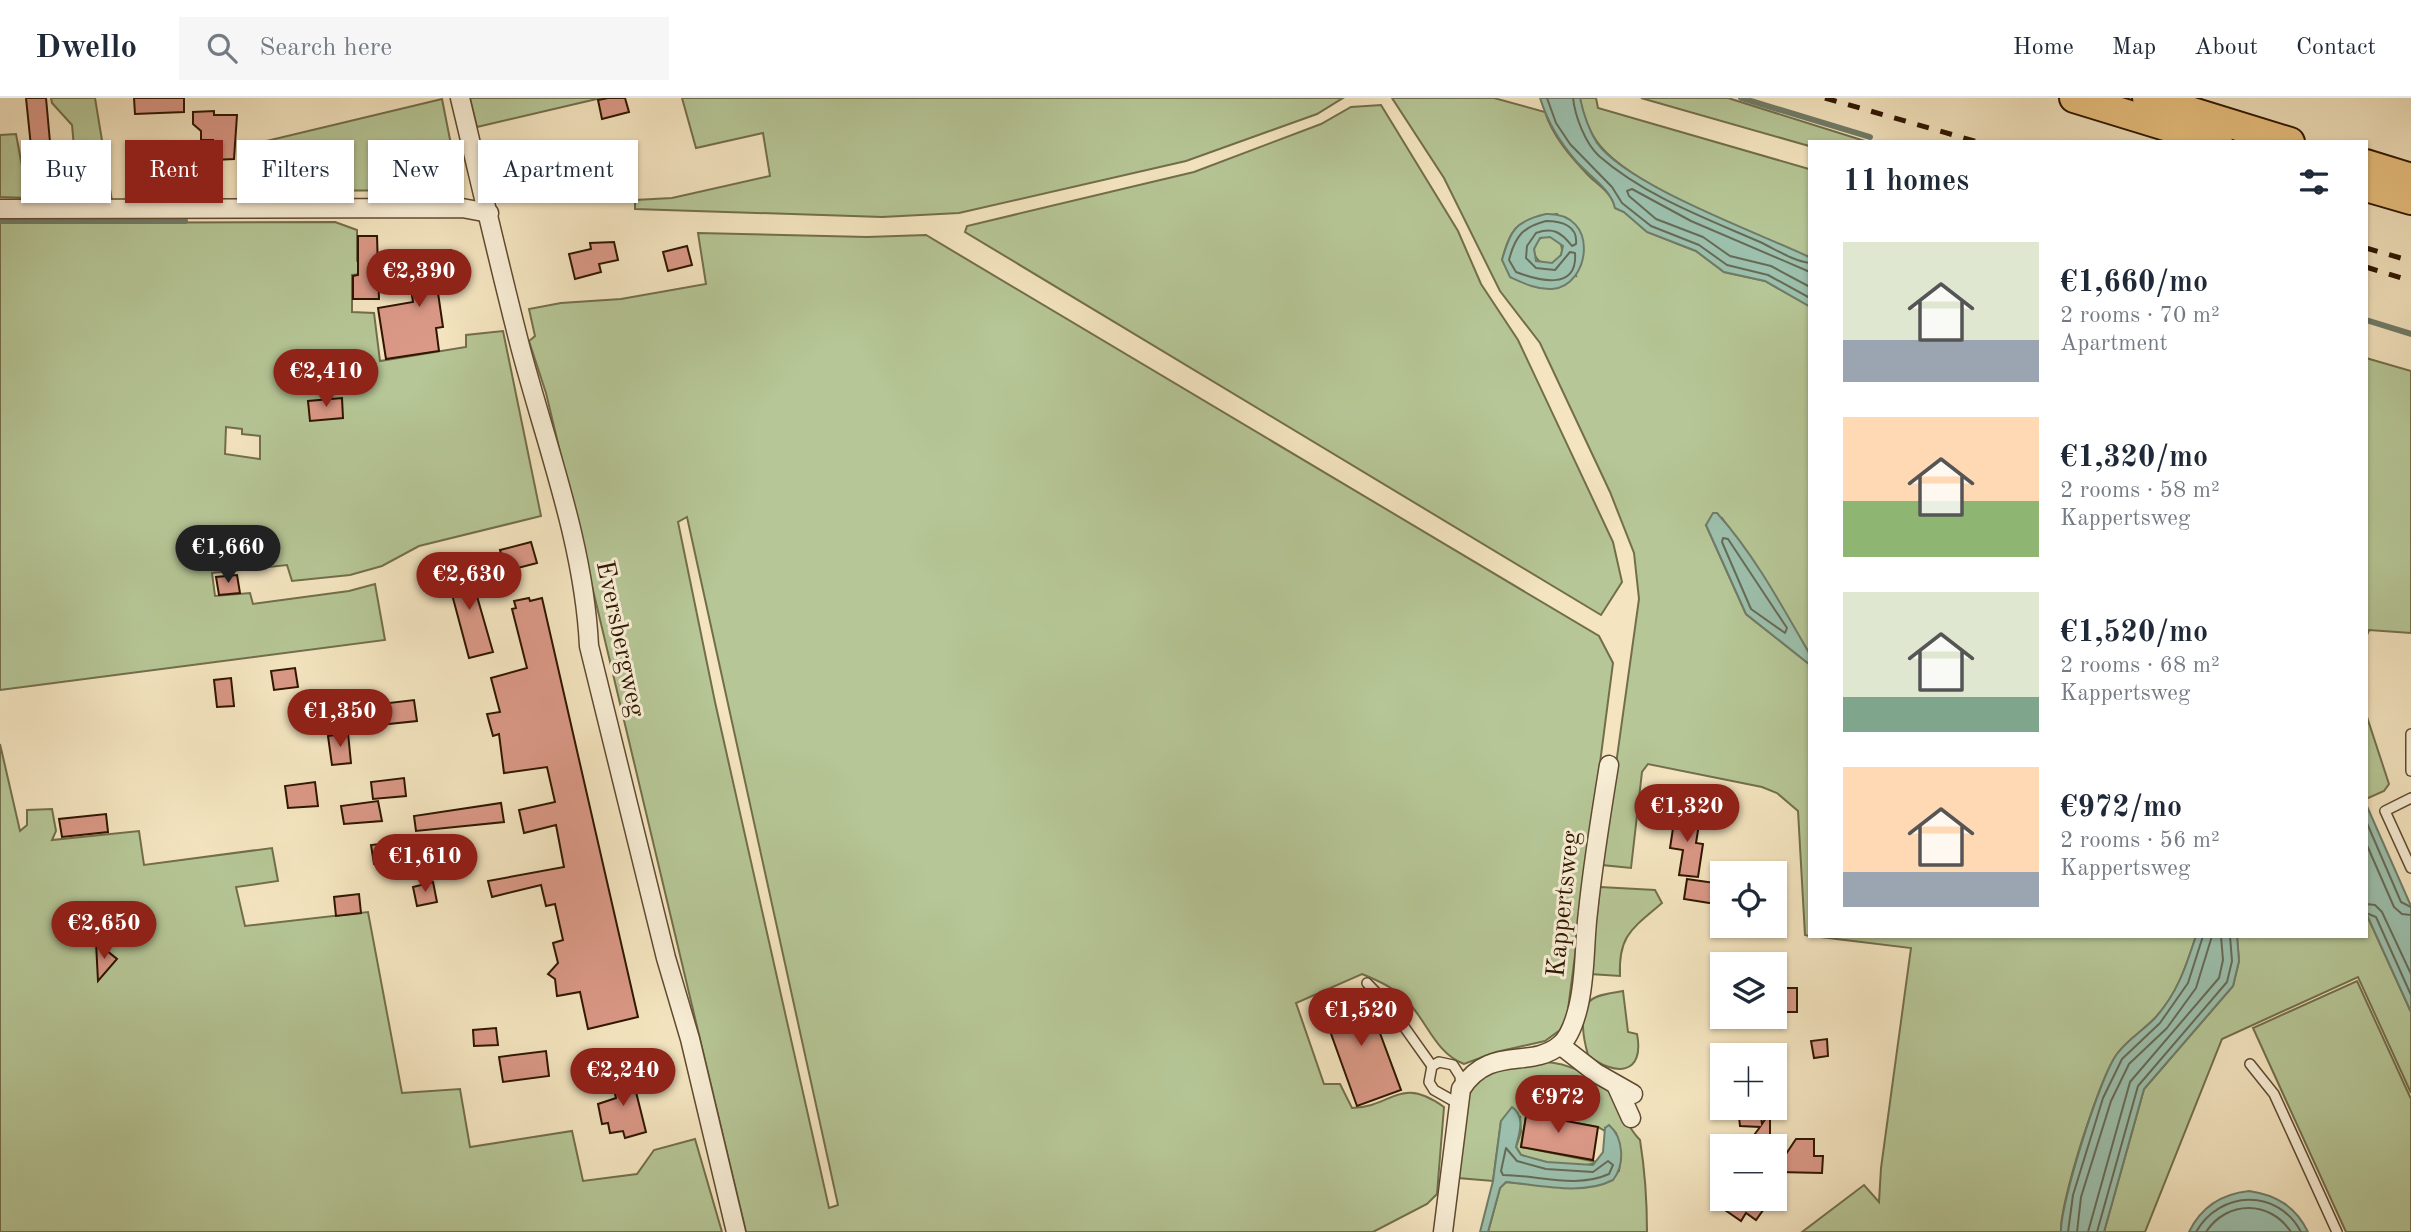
<!DOCTYPE html>
<html lang="en">
<head>
<meta charset="utf-8">
<style>
	:root { --surface:#fff; --page:#f6f6f7; --text:#1f2937; --muted:#747a83; --line:#e0e1e3; --accent:#8f2418 }
	body { margin:0; font-family:"Old Standard TT",serif; background:var(--page); color:var(--text); height:100vh; display:flex; flex-direction:column; font-size:26px; white-space:nowrap }
	* { box-sizing:border-box; margin:0 }
	p { font-size:23px; color:var(--muted) }
	.icon { flex:none; width:38px; height:38px; fill:none; stroke:currentColor; stroke-width:2; stroke-linecap:round; stroke-linejoin:round }
	.map { position:relative; flex:1; overflow:hidden }
	.sheet { position:absolute; left:1808px; top:42px; width:560px; height:798px; display:flex; flex-direction:column; background:var(--surface); border-radius:0px; box-shadow:0 2px 5px #0004 }
	.sheet>* { flex:none }
	.banner { position:absolute; left:21px; top:42px; width:665px; height:63px; display:flex; gap:14px }
	.buttons { position:absolute; left:1710px; top:763px; display:grid; gap:14px }
	.buttons a { display:grid; place-items:center; width:77px; height:77px; border-radius:0px; background:var(--surface); box-shadow:0 2px 5px #0004; font-size:35px }
	.price { position:absolute; translate:-50% -60px; padding:0 16px; border-radius:24px; background:var(--accent); color:#fff; font-size:23px; line-height:46px; filter:drop-shadow(0 2px 4px #0008) }
	.price::after { content:''; position:absolute; left:50%; top:42px; width:21px; height:16px; margin-left:-10px; background:inherit; clip-path:polygon(0 0,100% 0,50% 100%) }
	.price.selected { background:#222; color:#fff }
	ul { padding:0; list-style:none }
	li { display:flex; align-items:center; gap:21px; height:175px; padding:0 35px }
	li span { display:grid; place-items:center; flex:none; width:196px; height:140px; border-radius:0px; color:#555 }
	li>.icon { margin-inline-start:auto }
	span .icon { width:84px; height:84px; fill:#fffc; stroke-width:1 }
	li b { font-size:30px }
	h2 { display:flex; justify-content:space-between; align-items:center; height:84px; padding:0 35px; font-size:30px }
	.chip { padding:0 24px; border-radius:0px; background:var(--surface); box-shadow:0 2px 5px #0004; font-size:24px; line-height:63px }
	.chip.selected { background:var(--accent); color:#fff }
	header { display:flex; align-items:center; gap:42px; box-sizing:border-box; height:98px; padding:0 35px; background:var(--surface); border-bottom:2px solid var(--line) }
	header strong { font-size:33px }
	nav { display:flex; gap:38px; margin-inline-start:auto; font-size:24px }
	.search { width:490px; height:63px; background:var(--page); display:flex; align-items:center; gap:18px; box-sizing:border-box; padding:0 24px; border-radius:0px; color:var(--muted); font-size:26px }
	.map>svg:first-child { display:block }
</style>
</head>
<body>
<header>
<strong>Dwello</strong>
<div class="search"><svg class="icon" aria-label="search" viewBox="0 0 24 24"><circle cx="10" cy="10" r="6"/><path d="M15 15l6 6"/></svg>Search here</div>
<nav><a>Home</a><a>Map</a><a>About</a><a>Contact</a></nav>
</header>
<div class="map">
<svg width="2411" height="1134" viewBox="0 0 2411 1134">
	<rect width="100%" height="100%" fill="#f4e5c0"/>
	<filter id="stains"><feTurbulence type="fractalNoise" baseFrequency=".00286" numOctaves="4"/><feColorMatrix values="0 0 0 0 .2 0 0 0 0 .09 0 0 0 0 .02 0 0 0 .5 -.17"/></filter>
	<radialGradient id="worn" r=".72"><stop offset=".6" stop-color="#630" stop-opacity="0"/><stop offset="1" stop-color="#630" stop-opacity=".3"/></radialGradient>
	<g fill="#b6c696" stroke="#726e4b" stroke-width="2" fill-rule="evenodd">
		<path d="M 51,0 L 95,0 L 112,103 L 79,104 L 72,27 L 52,5 Z"/>
		<path d="M 470,0 L 601,0 L 477,29 Z"/>
		<path d="M 682,0 L 1343,0 L 1317,16 L 1186,63 L 959,115 L 882,119 L 635,111 L 635,102 L 672,100 L 770,78 L 763,35 L 696,50 Z"/>
		<path d="M 1392,0 L 1494,0 L 1545,14 C 1553,39 1571,59 1588,77 C 1599,88 1612,95 1615,110 L 1624,114 L 1647,134 L 1696,153 L 1724,174 L 1765,183 L 1809,208 L 1809,555 L 1774,496 L 1722,420 L 1706,427 L 1746,516 L 1809,566 L 1809,838 L 1805,837 L 1798,713 L 1777,695 L 1762,689 L 1648,666 L 1642,674 L 1631,770 L 1602,767 L 1639,501 L 1634,455 L 1610,394 L 1540,245 L 1500,193 L 1444,80 ZM 1557,116 L 1576,178 L 1502,162 C 1512,125 1520,122 1557,116 Z"/>
		<path d="M 1580,0 L 1596,0 L 1598,10 L 1809,71 L 1809,159 C 1755,135 1638,92 1601,49 C 1590,36 1582,16 1580,0 Z"/>
		<path d="M 1641,0 L 1728,0 L 1868,44 L 1810,44 L 1809,48 Z"/>
		<path d="M 442,1 L 460,92 L 264,93 L 258,45 Z"/>
		<path d="M 1381,7 L 1458,133 L 1481,186 L 1518,242 L 1613,444 L 1622,484 L 1601,517 L 965,134 L 967,128 L 1194,74 L 1321,26 L 1351,9 Z"/>
		<path d="M 16,36 L 28,100 L 0,99 L 0,37 Z"/>
		<path d="M 335,124 L 357,132 L 357,163 L 361,164 L 361,176 L 352,177 L 352,214 L 374,215 L 380,263 L 466,249 L 466,237 L 503,233 L 541,418 L 419,448 L 382,468 L 350,477 L 292,483 L 287,467 L 212,475 L 215,498 L 250,495 L 253,506 L 349,493 L 375,486 L 385,542 L 0,592 L 0,125 ZM 226,329 L 242,331 L 242,336 L 260,338 L 260,361 L 225,356 Z"/>
		<path d="M 698,135 L 867,139 L 926,137 L 1599,538 L 1613,565 L 1567,919 L 1560,932 L 1545,943 L 1496,954 L 1464,966 C 1436,955 1428,926 1409,905 C 1397,891 1379,883 1362,876 L 1296,905 L 1324,986 L 1340,986 L 1352,1010 C 1393,1009 1399,977 1444,1009 L 1437,1096 L 1427,1106 L 1373,1134 L 746,1134 L 546,295 L 529,243 L 535,238 L 529,211 L 561,205 L 621,201 L 706,186 ZM 687,419 L 838,1107 L 829,1110 L 715,604 L 678,424 Z"/>
		<circle cx="1548" cy="152" r="14"/>
		<path d="M 2366,260 L 2411,273 L 2411,535 L 2369,532 L 2366,539 Z"/>
		<path d="M 2366,616 L 2389,686 L 2384,693 L 2366,701 Z"/>
		<path d="M 0,646 L 20,733 L 27,727 L 27,712 L 52,711 L 56,733 L 52,742 L 139,733 L 144,767 L 272,750 L 278,783 L 236,789 L 245,828 L 368,814 L 402,995 L 460,991 L 470,1049 L 572,1033 L 583,1083 L 637,1076 L 654,1052 L 695,1041 L 722,1134 L 0,1134 Z"/>
		<path d="M 1600,789 L 1655,792 L 1662,805 C 1633,830 1618,837 1620,878 L 1590,876 Z"/>
		<path d="M 2366,815 L 2411,914 L 2411,995 L 2358,879 L 2222,941 L 2145,1134 L 2104,1134 L 2144,991 L 2233,888 L 2239,863 L 2237,838 L 2366,838 Z"/>
		<path d="M 1812,838 L 2196,838 C 2186,868 2178,895 2156,919 C 2144,932 2128,941 2117,956 C 2100,979 2059,1106 2061,1134 L 1802,1134 L 1864,1087 L 1879,1104 L 1881,1070 L 1911,850 Z"/>
		<path d="M 2357,883 L 2411,1001 L 2411,1134 L 2346,1134 L 2253,930 Z"/>
		<path d="M 1623,893 L 1628,934 L 1637,936 C 1645,977 1615,979 1588,957 C 1584,943 1578,915 1590,903 C 1597,896 1613,895 1623,893 Z"/>
		<path d="M 1542,964 C 1564,963 1603,980 1614,1000 C 1623,1015 1627,1029 1640,1042 C 1645,1073 1647,1102 1647,1134 L 1488,1134 L 1500,1090 L 1506,1084 L 1558,1089 L 1596,1088 L 1619,1073 L 1621,1058 L 1616,1035 L 1605,1030 L 1605,1033 L 1598,1029 L 1550,1020 L 1551,1012 L 1540,1007 L 1528,1006 L 1521,1049 L 1597,1064 C 1577,1074 1541,1064 1521,1057 L 1516,1049 L 1521,1034 L 1520,1019 L 1501,1023 L 1493,1083 L 1458,1080 C 1462,1047 1455,986 1494,973 C 1509,968 1526,967 1542,964 Z"/>
	</g>
	<g fill="#9cc0ad" stroke="#707c68" stroke-width="2" fill-rule="evenodd">
		<path d="M 1540,0 L 1580,0 C 1583,14 1589,32 1597,45 C 1628,88 1759,135 1809,159 L 1809,208 L 1765,183 L 1724,174 L 1696,153 L 1647,134 L 1624,114 L 1615,110 C 1611,91 1589,78 1576,63 C 1559,43 1548,25 1540,0 Z"/>
		<path d="M 1546,116 C 1601,114 1590,189 1552,191 C 1537,192 1523,185 1510,179 L 1502,162 C 1510,133 1515,123 1546,116 ZM 1550,139 L 1563,148 L 1561,157 L 1552,165 L 1536,163 L 1534,151 L 1540,140 Z"/>
		<path d="M 1713,415 L 1717,415 C 1754,456 1782,508 1809,555 L 1809,566 L 1746,516 L 1706,427 Z"/>
		<path d="M 2366,706 L 2411,808 L 2411,914 L 2366,815 Z"/>
		<path d="M 2196,838 L 2237,838 L 2239,863 L 2233,888 L 2144,991 L 2104,1134 L 2061,1134 C 2060,1107 2100,978 2117,956 C 2128,941 2144,932 2156,919 C 2178,894 2186,868 2196,838 Z"/>
		<path d="M 1512,1009 C 1526,1019 1519,1035 1516,1049 L 1521,1057 L 1547,1064 L 1593,1067 L 1603,1054 L 1605,1030 L 1609,1027 C 1624,1040 1625,1067 1613,1082 C 1582,1098 1539,1087 1506,1084 L 1500,1090 L 1488,1134 L 1480,1134 L 1493,1083 L 1501,1023 Z"/>
		<path d="M 2249,1093 C 2277,1097 2296,1109 2308,1134 L 2189,1134 C 2201,1109 2221,1096 2249,1093 Z"/>
	</g>
	<g fill="none" stroke-linecap="round" stroke-linejoin="round">
		<g stroke="#666b56" stroke-width="2">
			<path d="M 1547,0 L 1556,25 L 1570,46 L 1612,89 L 1622,105 L 1651,128 L 1699,147 L 1727,167 L 1768,177 L 1810,200"/>
			<path d="M 1573,0 C 1575,18 1585,45 1599,58 C 1645,98 1705,120 1760,144 C 1775,151 1793,163 1810,165"/>
			<path d="M 1546,123 C 1562,123 1578,128 1576,146 L 1572,148 C 1561,134 1553,129 1536,135 L 1527,148 L 1526,160 L 1536,170 L 1555,172 L 1570,154 L 1575,155 C 1578,194 1537,182 1516,174 L 1509,162 C 1515,138 1523,129 1546,123 Z"/>
			<path d="M 1810,174 L 1691,123 L 1632,91 L 1627,93 L 1629,98 L 1656,121 L 1703,139 L 1730,158 L 1771,168 L 1810,189"/>
			<path d="M 1723,440 L 1728,441 L 1787,530 L 1785,535 L 1751,511 L 1722,444 Z"/>
			<path d="M 2366,723 L 2401,804 L 2411,809"/>
			<path d="M 2366,745 L 2394,809 L 2402,816 L 2411,817"/>
			<path d="M 2366,806 L 2375,807 L 2382,814 L 2411,876"/>
			<path d="M 2366,815 L 2376,819 L 2411,897"/>
			<path d="M 1506,1050 L 1517,1063 L 1546,1071 L 1593,1074 L 1608,1063 L 1613,1067 L 1609,1076 C 1576,1091 1538,1077 1503,1077 L 1501,1073 Z"/>
			<path d="M 2068,1134 L 2073,1097 L 2103,1000 L 2122,961 L 2160,925 L 2188,885 L 2203,838"/>
			<path d="M 2077,1134 L 2081,1099 L 2111,1003 L 2129,966 L 2167,930 L 2196,890 L 2212,838"/>
			<path d="M 2088,1134 L 2130,984 L 2219,880 L 2223,862 L 2221,838"/>
			<path d="M 2097,1134 L 2138,988 L 2227,884 L 2232,863 L 2230,838"/>
			<path d="M 2196,1134 C 2220,1092 2278,1090 2301,1134"/>
			<path d="M 2206,1134 C 2227,1102 2270,1102 2291,1134"/>
		</g>
		<g stroke="#707c68" stroke-width="6">
			<path d="M 1741,0 L 1870,39"/>
			<path d="M 0,123 L 185,123"/>
			<path d="M 2366,222 L 2411,236"/>
		</g>
	</g>
	<g fill="#da9886" stroke="#2f1600" stroke-width="2">
		<path d="M 26,0 L 46,0 L 52,66 L 33,68 Z"/>
		<path d="M 134,0 L 184,0 L 184,14 L 135,16 Z"/>
		<path d="M 608,0 L 625,0 L 629,14 L 602,21 L 598,2 Z"/>
		<path d="M 214,13 L 214,17 L 237,17 L 234,61 L 213,62 L 213,42 L 201,42 L 201,33 L 193,26 L 193,14 Z"/>
		<path d="M 613,48 L 619,73 L 601,77 L 604,89 L 553,99 L 544,59 L 575,52 L 576,57 Z"/>
		<path d="M 358,138 L 377,138 L 379,201 L 353,201 L 353,178 L 358,177 Z"/>
		<path d="M 614,144 L 618,162 L 599,166 L 601,174 L 575,181 L 569,156 L 591,151 L 590,145 Z"/>
		<path d="M 687,148 L 692,167 L 668,173 L 663,154 Z"/>
		<path d="M 451,152 L 458,192 L 438,195 L 443,229 L 436,230 L 439,253 L 386,261 L 378,210 L 413,204 L 408,169 L 430,166 L 428,155 Z"/>
		<path d="M 342,300 L 343,320 L 310,323 L 308,303 Z"/>
		<path d="M 531,444 L 537,465 L 506,473 L 500,452 Z"/>
		<path d="M 468,467 L 493,554 L 469,560 L 446,474 Z"/>
		<path d="M 237,477 L 240,495 L 219,497 L 216,479 Z"/>
		<path d="M 529,500 L 530,503 L 542,500 L 638,919 L 588,931 L 580,894 L 557,898 L 555,881 L 548,876 L 558,865 L 553,845 L 563,842 L 555,806 L 546,808 L 541,787 L 492,799 L 488,783 L 564,769 L 556,727 L 524,735 L 519,712 L 555,704 L 547,669 L 504,675 L 499,636 L 493,638 L 487,616 L 500,614 L 491,580 L 527,570 L 512,511 L 516,510 L 514,503 Z"/>
		<path d="M 295,570 L 298,589 L 274,592 L 271,573 Z"/>
		<path d="M 231,580 L 234,608 L 217,609 L 214,582 Z"/>
		<path d="M 414,602 L 417,623 L 341,631 L 338,611 Z"/>
		<path d="M 348,635 L 351,665 L 332,667 L 328,638 Z"/>
		<path d="M 404,680 L 406,698 L 373,701 L 371,684 Z"/>
		<path d="M 315,684 L 318,708 L 288,710 L 285,688 Z"/>
		<path d="M 378,703 L 382,723 L 344,726 L 341,708 Z"/>
		<path d="M 501,705 L 504,724 L 416,733 L 414,718 Z"/>
		<path d="M 106,716 L 108,734 L 62,739 L 59,721 Z"/>
		<path d="M 1675,717 L 1700,720 L 1696,745 L 1703,746 L 1698,779 L 1679,777 L 1683,752 L 1670,750 Z"/>
		<path d="M 403,743 L 405,762 L 374,766 L 371,747 Z"/>
		<path d="M 1687,781 L 1722,786 L 1722,807 L 1684,801 Z"/>
		<path d="M 433,784 L 437,804 L 417,808 L 413,789 Z"/>
		<path d="M 359,796 L 361,815 L 336,818 L 334,799 Z"/>
		<path d="M 96,844 L 117,861 L 98,883 Z"/>
		<rect x="1774" y="890" width="23" height="24"/>
		<path d="M 1364,892 L 1401,992 L 1357,1008 L 1321,908 Z"/>
		<path d="M 496,930 L 498,947 L 474,948 L 473,932 Z"/>
		<path d="M 1827,941 L 1828,958 L 1814,960 L 1811,943 Z"/>
		<path d="M 546,953 L 549,978 L 503,984 L 499,959 Z"/>
		<path d="M 631,974 L 646,1034 L 625,1040 L 623,1033 L 610,1035 L 608,1025 L 602,1026 L 598,1006 L 616,1000 L 611,979 Z"/>
		<path d="M 1528,1006 L 1551,1012 L 1550,1020 L 1598,1029 L 1593,1062 L 1521,1049 Z"/>
		<path d="M 1738,1010 L 1760,1010 L 1762,1026 L 1770,1014 L 1770,1048 L 1746,1048 L 1760,1029 L 1740,1028 Z"/>
		<path d="M 1796,1041 L 1814,1041 L 1814,1058 L 1823,1058 L 1822,1075 L 1774,1074 Z"/>
		<path d="M 1726,1101 L 1771,1101 L 1756,1122 L 1746,1115 L 1741,1123 L 1725,1112 L 1731,1104 Z"/>
	</g>
	<g fill="none" stroke-linecap="round" stroke-linejoin="round">
		<g stroke="#604a30" stroke-width="12">
			<g id="lane">
				<path d="M 2411,636 L 2411,673"/>
				<path d="M 2411,700 L 2385,713 L 2411,770"/>
				<path d="M 1367,885 L 1390,909 L 1432,968"/>
				<path d="M 2250,966 L 2274,996 L 2337,1134"/>
				<path d="M 1457,1005 L 1434,992 L 1429,984 L 1432,968 L 1439,964 L 1453,967 L 1460,978 L 1461,990"/>
			</g>
		</g>
		<g stroke="#604a30" stroke-width="21">
			<g id="street">
				<path d="M 460,0 C 480,83 499,166 520,248 C 546,347 584,445 589,548 L 666,860 L 690,941 L 736,1134"/>
				<path d="M 0,111 L 462,110 L 489,115"/>
				<path d="M 1560,947 L 1596,975 L 1633,996"/>
				<path d="M 1617,989 L 1631,1020"/>
				<path d="M 1443,1134 L 1461,991 C 1490,946 1530,972 1560,947 C 1570,939 1575,922 1578,910 C 1586,879 1584,845 1588,814 C 1593,765 1601,716 1609,667"/>
			</g>
		</g>
		<g stroke="#2f1600" stroke-width="32">
			<g id="primary">
				<path d="M 2074,0 L 2218,44"/>
				<path d="M 2147,0 L 2290,44"/>
				<path d="M 2366,66 L 2411,80"/>
				<path d="M 2366,89 L 2411,102"/>
			</g>
		</g>
		<use href="#lane" stroke="#f8eed6" stroke-width="9"/>
		<use href="#street" stroke="#f8eed6" stroke-width="18"/>
		<use href="#primary" stroke="#eac280" stroke-width="28"/>
		<g stroke="#2f1600" stroke-width="5" stroke-dasharray="12 12" stroke-linecap="butt">
			<path d="M 1825,0 L 1978,44"/>
			<path d="M 2366,150 L 2411,163"/>
			<path d="M 2366,169 L 2411,183"/>
		</g>
	</g>
	<g text-anchor="middle" dominant-baseline="central" stroke-width="6" stroke-linejoin="round" paint-order="stroke">
		<g font-size="26" fill="#2f1600" stroke="#f8eed6">
			<text transform="translate(620 541) rotate(78)">Eversbergweg</text>
			<text transform="translate(1564 806) rotate(-84)">Kappertsweg</text>
		</g>
	</g>
	<rect width="100%" height="100%" filter="url(#stains)"/>
	<rect width="100%" height="100%" fill="url(#worn)"/>
</svg>
<div class="buttons">
<a><svg class="icon" aria-label="locate" viewBox="0 0 24 24"><circle cx="12" cy="12" r="6"/><path d="M12 2v4M12 18v4M2 12h4M18 12h4"/></svg></a>
<a><svg class="icon" aria-label="layers" viewBox="0 0 24 24"><path d="M12 4l9 5-9 5-9-5zM3 14l9 5 9-5"/></svg></a>
<a>+</a>
<a>−</a>
</div>
<b class="price" style="left:419px;top:211px">€2,390</b>
<b class="price" style="left:326px;top:311px">€2,410</b>
<b class="price selected" style="left:228px;top:487px">€1,660</b>
<b class="price" style="left:469px;top:514px">€2,630</b>
<b class="price" style="left:340px;top:651px">€1,350</b>
<b class="price" style="left:1687px;top:746px">€1,320</b>
<b class="price" style="left:425px;top:796px">€1,610</b>
<b class="price" style="left:104px;top:863px">€2,650</b>
<b class="price" style="left:1361px;top:950px">€1,520</b>
<b class="price" style="left:623px;top:1010px">€2,240</b>
<b class="price" style="left:1558px;top:1037px">€972</b>
<div class="banner">
<a class="chip">Buy</a>
<a class="chip selected">Rent</a>
<a class="chip">Filters</a>
<a class="chip">New</a>
<a class="chip">Apartment</a>
</div>
<section class="sheet">
<h2>11 homes<svg class="icon" aria-label="filters" viewBox="0 0 24 24"><path d="M4 7h16M4 17h16"/><circle cx="9" cy="7" r="2"/><circle cx="15" cy="17" r="2"/></svg></h2>
<ul>
<li><span style="background:linear-gradient(#dfe7d0 70%,#9aa5b1 0)"><svg class="icon" aria-label="home" viewBox="0 0 24 24"><path d="M3 11l9-7 9 7M6 9v11h12V9"/></svg></span><div><b>€1,660/mo</b><p>2 rooms · 70 m²</p><p>Apartment</p></div></li>
<li><span style="background:linear-gradient(#ffd9b3 60%,#8fb573 0)"><svg class="icon" aria-label="home" viewBox="0 0 24 24"><path d="M3 11l9-7 9 7M6 9v11h12V9"/></svg></span><div><b>€1,320/mo</b><p>2 rooms · 58 m²</p><p>Kappertsweg</p></div></li>
<li><span style="background:linear-gradient(#dfe7d0 75%,#7fa58c 0)"><svg class="icon" aria-label="home" viewBox="0 0 24 24"><path d="M3 11l9-7 9 7M6 9v11h12V9"/></svg></span><div><b>€1,520/mo</b><p>2 rooms · 68 m²</p><p>Kappertsweg</p></div></li>
<li><span style="background:linear-gradient(#ffd9b3 75%,#9aa5b1 0)"><svg class="icon" aria-label="home" viewBox="0 0 24 24"><path d="M3 11l9-7 9 7M6 9v11h12V9"/></svg></span><div><b>€972/mo</b><p>2 rooms · 56 m²</p><p>Kappertsweg</p></div></li>
</ul>
</section>
</div>
</body>
</html>
